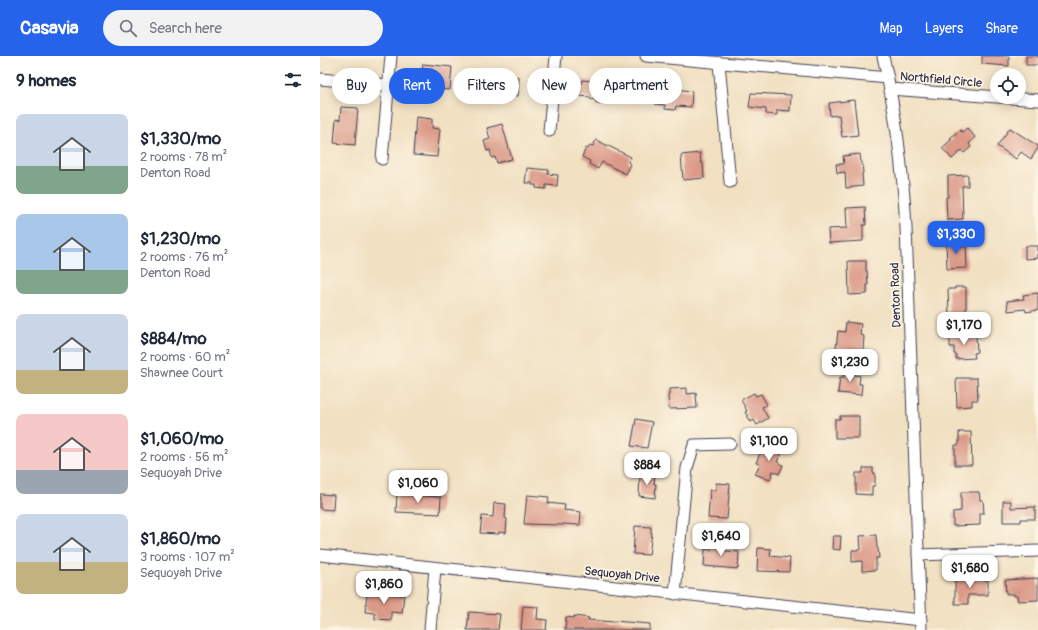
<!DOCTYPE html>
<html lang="en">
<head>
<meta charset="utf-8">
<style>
	:root { --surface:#fff; --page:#f2f2f3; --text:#1f2937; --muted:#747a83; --accent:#2563eb }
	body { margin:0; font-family:Pangolin,sans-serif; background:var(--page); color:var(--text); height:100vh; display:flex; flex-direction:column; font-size:15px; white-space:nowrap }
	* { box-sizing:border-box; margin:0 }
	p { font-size:13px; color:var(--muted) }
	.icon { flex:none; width:22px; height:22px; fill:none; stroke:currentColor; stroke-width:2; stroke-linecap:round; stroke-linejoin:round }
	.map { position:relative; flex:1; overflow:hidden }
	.sheet { display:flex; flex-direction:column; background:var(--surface); width:320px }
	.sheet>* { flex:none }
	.guide { position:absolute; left:12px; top:12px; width:380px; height:36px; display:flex; gap:8px }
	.fabs { position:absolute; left:670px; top:12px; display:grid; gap:8px }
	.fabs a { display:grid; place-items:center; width:36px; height:36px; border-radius:50%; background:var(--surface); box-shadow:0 2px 10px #0003; font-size:20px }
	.price { position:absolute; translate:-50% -34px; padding:0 9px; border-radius:8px; background:#fff; color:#222; font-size:13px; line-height:26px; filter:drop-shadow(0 1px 2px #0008) }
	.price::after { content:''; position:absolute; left:50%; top:24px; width:12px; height:9px; margin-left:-6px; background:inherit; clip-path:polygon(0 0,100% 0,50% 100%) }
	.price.active { background:var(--accent); color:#fff }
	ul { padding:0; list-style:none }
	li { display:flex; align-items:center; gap:12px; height:100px; padding:0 16px }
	li span { display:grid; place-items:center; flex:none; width:112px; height:80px; border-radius:8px; color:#555 }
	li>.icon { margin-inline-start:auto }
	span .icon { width:48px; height:48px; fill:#fffc; stroke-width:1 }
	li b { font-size:17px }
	h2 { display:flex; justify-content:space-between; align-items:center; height:48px; padding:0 16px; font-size:17px }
	.chip { padding:0 14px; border-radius:18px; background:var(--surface); box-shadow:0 2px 10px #0003; font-size:14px; line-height:36px }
	.chip.active { background:var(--accent); color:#fff }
	header { display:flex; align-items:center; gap:24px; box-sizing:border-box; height:56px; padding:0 20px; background:var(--accent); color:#fff }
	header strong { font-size:19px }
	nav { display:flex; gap:22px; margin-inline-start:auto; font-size:14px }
	.search { width:280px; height:36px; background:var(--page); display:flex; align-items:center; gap:10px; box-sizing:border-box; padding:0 14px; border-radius:22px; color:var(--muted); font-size:15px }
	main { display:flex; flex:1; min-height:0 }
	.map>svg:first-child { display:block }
</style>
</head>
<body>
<header>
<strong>Casavia</strong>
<div class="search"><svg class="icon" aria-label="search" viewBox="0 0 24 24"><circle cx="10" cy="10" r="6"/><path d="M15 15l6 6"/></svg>Search here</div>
<nav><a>Map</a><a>Layers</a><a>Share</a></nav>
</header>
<main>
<section class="sheet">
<h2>9 homes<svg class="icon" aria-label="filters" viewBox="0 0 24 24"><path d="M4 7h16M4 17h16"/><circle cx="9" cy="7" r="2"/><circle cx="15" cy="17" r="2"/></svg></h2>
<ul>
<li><span style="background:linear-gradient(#c9d6e8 65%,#7fa58c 0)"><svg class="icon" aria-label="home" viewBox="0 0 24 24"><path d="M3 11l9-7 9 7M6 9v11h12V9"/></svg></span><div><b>$1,330/mo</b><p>2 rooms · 78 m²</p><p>Denton Road</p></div></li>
<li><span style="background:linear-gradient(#a9c7e8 70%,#7fa58c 0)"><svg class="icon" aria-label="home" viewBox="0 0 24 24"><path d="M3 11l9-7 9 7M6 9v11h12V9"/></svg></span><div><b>$1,230/mo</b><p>2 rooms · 76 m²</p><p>Denton Road</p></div></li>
<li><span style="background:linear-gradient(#c9d6e8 70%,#c2b280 0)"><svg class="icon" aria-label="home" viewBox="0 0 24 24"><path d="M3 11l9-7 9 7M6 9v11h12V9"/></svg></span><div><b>$884/mo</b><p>2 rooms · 60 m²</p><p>Shawnee Court</p></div></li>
<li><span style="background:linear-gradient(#f6c9c9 70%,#9aa5b1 0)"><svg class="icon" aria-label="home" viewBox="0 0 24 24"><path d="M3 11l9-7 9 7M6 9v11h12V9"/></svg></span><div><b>$1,060/mo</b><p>2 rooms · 56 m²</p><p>Sequoyah Drive</p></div></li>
<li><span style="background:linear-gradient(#c9d6e8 60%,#c2b280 0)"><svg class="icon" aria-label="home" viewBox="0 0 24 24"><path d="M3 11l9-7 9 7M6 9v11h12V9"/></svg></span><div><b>$1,860/mo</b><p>3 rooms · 107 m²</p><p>Sequoyah Drive</p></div></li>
</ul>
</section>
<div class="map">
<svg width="718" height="574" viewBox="0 0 718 574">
	<rect width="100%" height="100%" fill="#fcf5e5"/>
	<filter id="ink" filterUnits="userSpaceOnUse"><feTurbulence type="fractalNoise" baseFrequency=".025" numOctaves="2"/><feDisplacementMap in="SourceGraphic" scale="8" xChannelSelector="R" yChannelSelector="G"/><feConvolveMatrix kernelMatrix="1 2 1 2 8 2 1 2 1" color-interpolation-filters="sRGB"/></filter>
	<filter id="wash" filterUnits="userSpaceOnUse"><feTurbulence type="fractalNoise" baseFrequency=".012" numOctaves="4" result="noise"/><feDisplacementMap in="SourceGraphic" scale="16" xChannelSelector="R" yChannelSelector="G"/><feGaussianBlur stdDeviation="0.9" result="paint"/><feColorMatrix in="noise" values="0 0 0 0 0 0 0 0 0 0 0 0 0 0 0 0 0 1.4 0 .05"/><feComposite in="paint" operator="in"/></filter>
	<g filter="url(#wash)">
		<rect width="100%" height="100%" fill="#f1e0c1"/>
		<g id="blocks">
			<g fill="#db9987">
				<path d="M 662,0 L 689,0 L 689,10 L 662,8 Z"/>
				<rect x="706" y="0" width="12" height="9"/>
				<path d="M 103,8 L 132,11 L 130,34 L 117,33 L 117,26 L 101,24 Z"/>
				<path d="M 160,18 L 199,21 L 198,40 L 189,39 L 189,43 L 171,42 L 171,36 L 159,35 Z"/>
				<path d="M 262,24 L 302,28 L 300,44 L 290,42 L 289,48 L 276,47 L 276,44 L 270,43 L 270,41 L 260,40 Z"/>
				<path d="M 336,31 L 372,35 L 371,51 L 356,50 L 355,54 L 345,53 L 345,49 L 335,48 Z"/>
				<path d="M 431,37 L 471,39 L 470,55 L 457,54 L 457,59 L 446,58 L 446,53 L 429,51 Z"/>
				<path d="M 534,44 L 538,79 L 522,81 L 519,59 L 510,60 L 509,47 Z"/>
				<path d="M 21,51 L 38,52 L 35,89 L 14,87 L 16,63 L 20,64 Z"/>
				<path d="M 96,61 L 112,63 L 112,72 L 120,73 L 117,101 L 93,99 Z"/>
				<path d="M 182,68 L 192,103 L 177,107 L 175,101 L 172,102 L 170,94 L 167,95 L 164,85 L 170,83 L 167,72 Z"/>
				<path d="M 647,72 L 655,81 L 649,88 L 651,91 L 644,97 L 642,94 L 632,103 L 622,92 L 632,83 L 630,82 L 640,74 L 642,76 Z"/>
				<path d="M 690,72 L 718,90 L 718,92 L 711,103 L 701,96 L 696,103 L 677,90 Z"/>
				<path d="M 276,84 L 311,101 L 308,106 L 311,108 L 306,118 L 282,106 L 278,113 L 269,108 L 270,105 L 262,101 L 266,92 L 268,93 L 270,89 L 273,90 Z"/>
				<path d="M 380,97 L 381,107 L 383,107 L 384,122 L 363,124 L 361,99 Z"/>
				<path d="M 540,98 L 541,106 L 542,106 L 543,117 L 542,117 L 543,130 L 526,132 L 525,116 L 517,117 L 516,108 L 524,108 L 523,100 Z"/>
				<path d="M 207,112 L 229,114 L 228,118 L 238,119 L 237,130 L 226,129 L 226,133 L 216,132 L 216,129 L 212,129 L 212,127 L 205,127 Z"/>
				<path d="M 648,119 L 648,130 L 642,130 L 643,163 L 627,164 L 626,141 L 628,141 L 628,120 Z"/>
				<path d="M 545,151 L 546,169 L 543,169 L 543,185 L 509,187 L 508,173 L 527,172 L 526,152 Z"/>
				<path d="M 641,184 L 641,191 L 646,190 L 647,212 L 627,213 L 626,185 Z"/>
				<path d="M 705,190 L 718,190 L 718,202 L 705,203 Z"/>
				<path d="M 528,205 L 546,205 L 546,215 L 547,215 L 548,229 L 547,229 L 547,238 L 529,239 Z"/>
				<path d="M 635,231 L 646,231 L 646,258 L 629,258 L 628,233 L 635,233 Z"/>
				<path d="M 718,237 L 718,254 L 706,256 L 705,253 L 688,255 L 687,245 L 704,243 L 703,239 Z"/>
				<path d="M 526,266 L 541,268 L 540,279 L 544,280 L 543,295 L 516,292 L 518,275 L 525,276 Z"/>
				<path d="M 656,279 L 657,296 L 654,297 L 655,302 L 636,303 L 636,298 L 634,298 L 634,291 L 630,291 L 630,281 Z"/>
				<path d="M 524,312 L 536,313 L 535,319 L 540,320 L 539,328 L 542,328 L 541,339 L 518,337 L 520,321 L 523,322 Z"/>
				<path d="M 636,322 L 657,322 L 658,344 L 652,344 L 652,350 L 637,351 Z"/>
				<path d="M 367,332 L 367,338 L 376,337 L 377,352 L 349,353 L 348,339 L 349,339 L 349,333 Z"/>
				<path d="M 434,337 L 436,340 L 441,338 L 447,349 L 442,351 L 448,362 L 437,369 L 434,364 L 431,366 L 425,356 L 427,355 L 421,344 Z"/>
				<path d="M 520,360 L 539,360 L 539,382 L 515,382 L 515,363 L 520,363 Z"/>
				<path d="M 316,363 L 332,366 L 327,392 L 311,390 Z"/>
				<path d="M 639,376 L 651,376 L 652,409 L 635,409 L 635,389 L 639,389 Z"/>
				<path d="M 444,388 L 462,396 L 457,406 L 463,409 L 459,418 L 453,415 L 450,424 L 435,418 L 440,408 L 436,407 Z"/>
				<path d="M 543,412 L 553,412 L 553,417 L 555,417 L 555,430 L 552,430 L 552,439 L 536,438 L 536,417 L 543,417 Z"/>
				<path d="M 320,417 L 335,418 L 334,428 L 336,428 L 335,442 L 319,440 Z"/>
				<path d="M 396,427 L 410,428 L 407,463 L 388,462 L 390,434 L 396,434 Z"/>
				<path d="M 641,436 L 659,436 L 660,444 L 663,444 L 664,457 L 660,457 L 660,469 L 633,470 L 633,456 L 641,455 Z"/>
				<path d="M 0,438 L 14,439 L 13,454 L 0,453 Z"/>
				<path d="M 77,438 L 121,441 L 120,458 L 76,456 Z"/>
				<path d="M 207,439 L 229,441 L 228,447 L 245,449 L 244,454 L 261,456 L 260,469 L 243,468 L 243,469 L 204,468 Z"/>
				<path d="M 683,445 L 691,445 L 691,452 L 715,451 L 715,463 L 701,463 L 701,466 L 683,466 Z"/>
				<path d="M 174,447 L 186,448 L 185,462 L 187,463 L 186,477 L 179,476 L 179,478 L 160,477 L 162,460 L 173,461 Z"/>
				<path d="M 315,470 L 331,471 L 331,477 L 332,477 L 329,499 L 313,498 Z"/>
				<path d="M 556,479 L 557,492 L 558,492 L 559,502 L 556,502 L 556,514 L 542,515 L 542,505 L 532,506 L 532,494 L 541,494 L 540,480 Z"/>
				<path d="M 513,480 L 521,480 L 520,494 L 512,493 Z"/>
				<path d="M 392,484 L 404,485 L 404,495 L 419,496 L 418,513 L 384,510 L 385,493 L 391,494 Z"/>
				<path d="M 438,492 L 451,493 L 450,500 L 470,502 L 469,516 L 437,515 Z"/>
				<path d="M 641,522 L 656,522 L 656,524 L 668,524 L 668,539 L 648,539 L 648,548 L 635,548 L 635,524 L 641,524 Z"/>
				<path d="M 718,522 L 718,544 L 698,545 L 697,540 L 694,540 L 694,538 L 686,538 L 685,524 Z"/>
				<path d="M 47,536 L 84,539 L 82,557 L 71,556 L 71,564 L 55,563 L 55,557 L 45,556 Z"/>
				<path d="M 203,550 L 218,551 L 217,563 L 227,564 L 226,574 L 201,574 Z"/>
				<path d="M 149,556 L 180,558 L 178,574 L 147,574 Z"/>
				<path d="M 254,560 L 269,562 L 268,564 L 294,566 L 294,565 L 330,568 L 330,574 L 245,574 L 246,561 L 254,562 Z"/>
			</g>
		</g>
	</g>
	<g filter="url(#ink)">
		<use href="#blocks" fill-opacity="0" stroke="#413e4f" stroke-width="1"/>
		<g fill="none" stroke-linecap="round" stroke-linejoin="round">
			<g stroke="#413e4f" stroke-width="13">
				<g id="minor">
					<path d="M 326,0 L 568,22"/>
					<path d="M 563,0 C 576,57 583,114 586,172 L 601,574"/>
					<path d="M 399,7 L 410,126"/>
					<path d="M 0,23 L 68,29"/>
					<path d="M 570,33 L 718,44"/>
					<path d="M 229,75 L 236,0"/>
					<path d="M 62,103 L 71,0"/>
					<path d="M 0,499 L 601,564"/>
					<path d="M 598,499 L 718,495"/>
					<path d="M 355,538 L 367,412 L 374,389 L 410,388"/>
					<path d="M 110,574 L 115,512"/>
				</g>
			</g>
			<use href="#minor" stroke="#fff" stroke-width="11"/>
		</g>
	</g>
	<g text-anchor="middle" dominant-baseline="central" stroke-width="3.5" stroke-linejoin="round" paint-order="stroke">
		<g font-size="12" fill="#22223b" stroke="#fcf5e5">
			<text transform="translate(621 24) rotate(5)">Northfield Circle</text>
			<text transform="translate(576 239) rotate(-92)">Denton Road</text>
			<text transform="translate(302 519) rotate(6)">Sequoyah Drive</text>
		</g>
	</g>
</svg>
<div class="fabs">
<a><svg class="icon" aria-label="locate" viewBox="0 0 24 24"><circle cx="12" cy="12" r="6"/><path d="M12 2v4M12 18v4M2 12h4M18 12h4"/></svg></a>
</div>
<b class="price active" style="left:636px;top:199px">$1,330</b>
<b class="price" style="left:644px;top:290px">$1,170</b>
<b class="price" style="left:530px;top:327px">$1,230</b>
<b class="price" style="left:449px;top:406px">$1,100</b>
<b class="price" style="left:327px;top:430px">$884</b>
<b class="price" style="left:98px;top:448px">$1,060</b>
<b class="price" style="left:401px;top:501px">$1,640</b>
<b class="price" style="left:650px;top:533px">$1,680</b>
<b class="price" style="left:64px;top:549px">$1,860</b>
<div class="guide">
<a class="chip">Buy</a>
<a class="chip active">Rent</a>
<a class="chip">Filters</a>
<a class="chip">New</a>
<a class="chip">Apartment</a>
</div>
</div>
</main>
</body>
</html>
